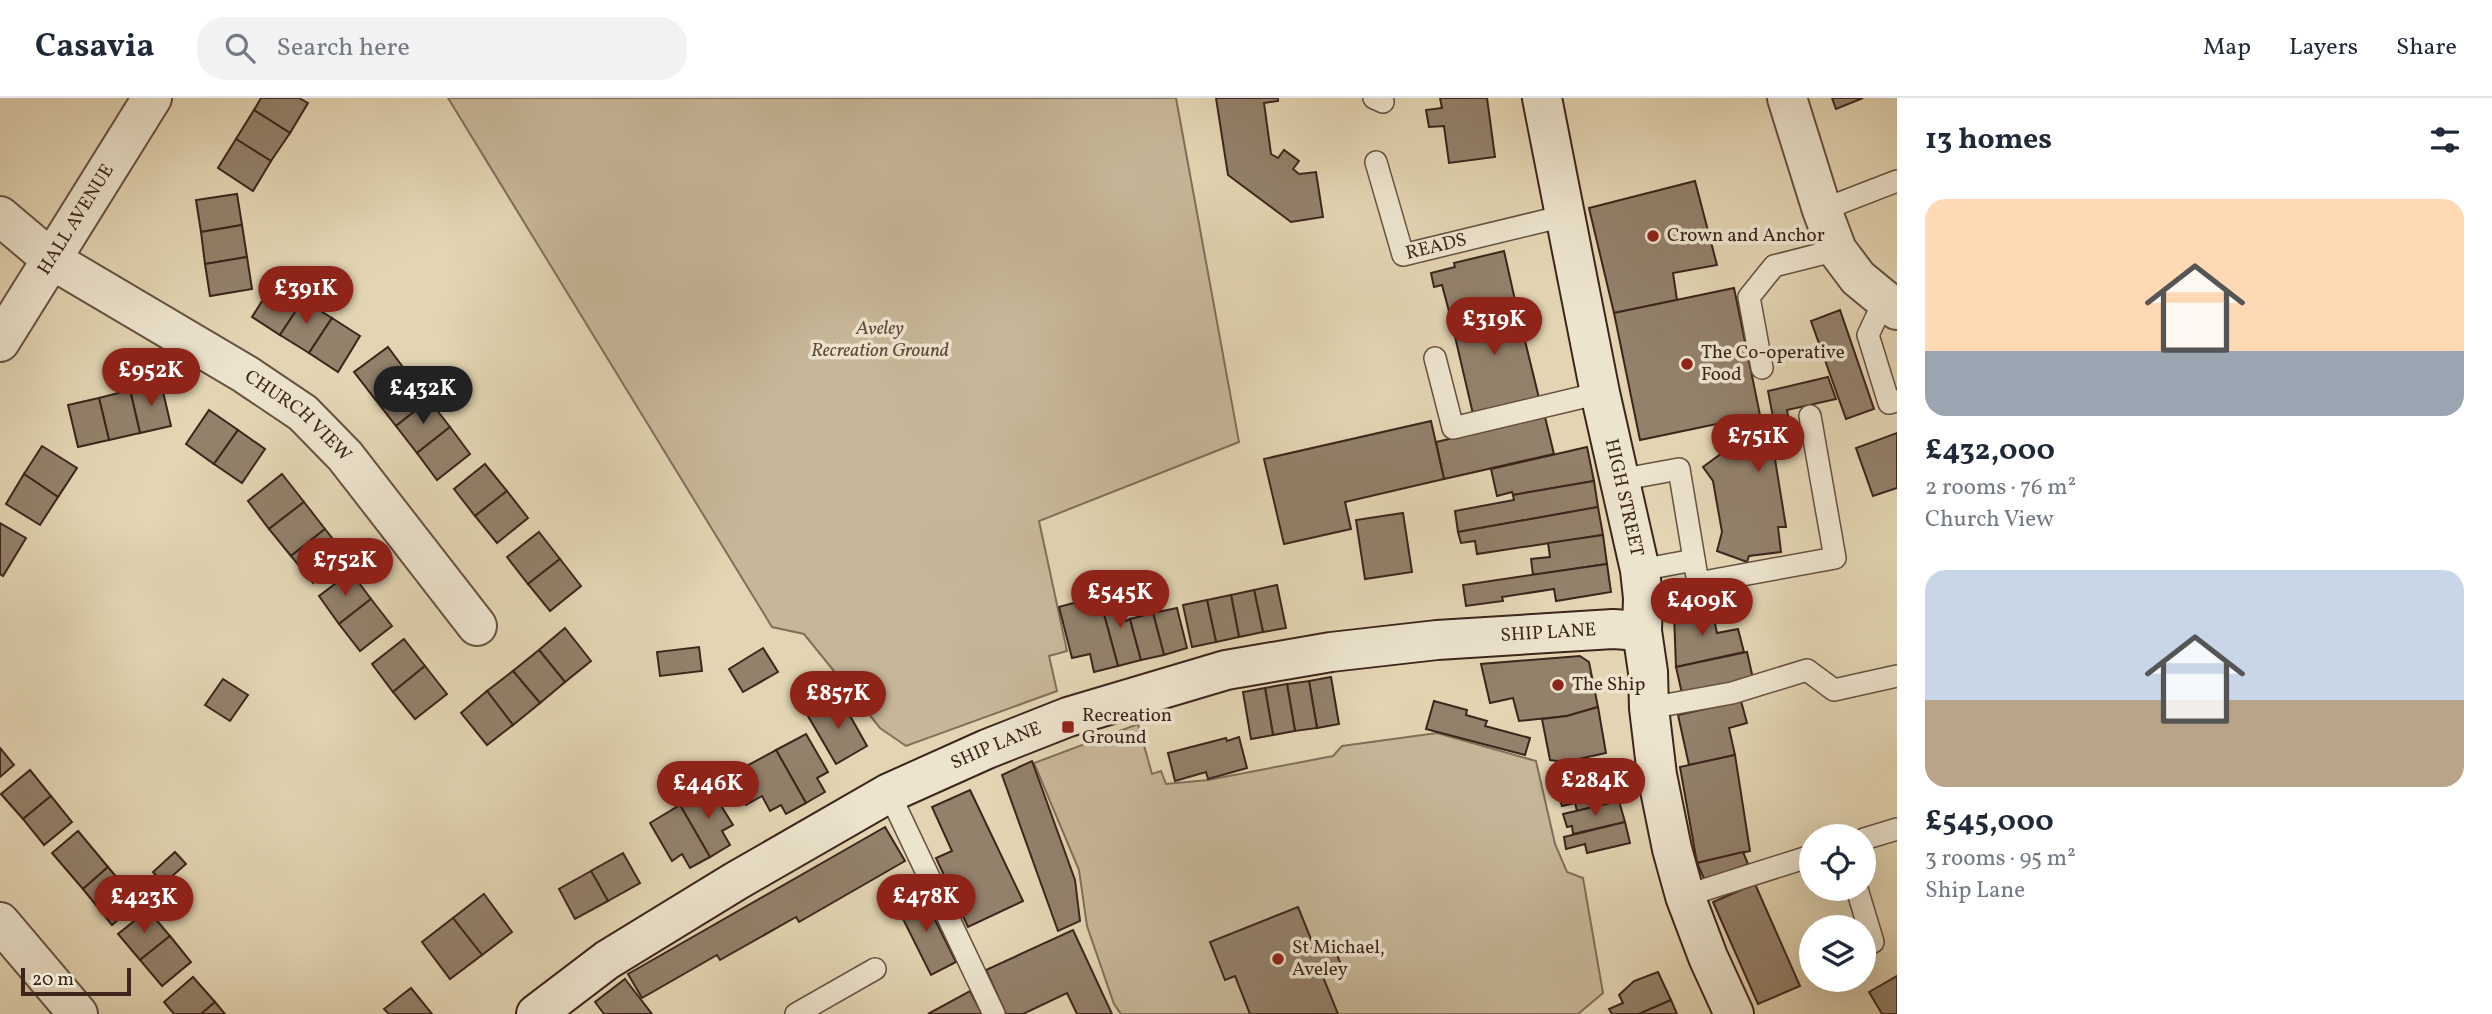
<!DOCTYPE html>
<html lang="en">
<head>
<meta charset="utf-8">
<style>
	:root { --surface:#fff; --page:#f2f2f3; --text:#1f2937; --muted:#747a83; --line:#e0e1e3; --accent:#8f2418 }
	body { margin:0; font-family:Vollkorn,serif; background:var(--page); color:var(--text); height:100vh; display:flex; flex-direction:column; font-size:26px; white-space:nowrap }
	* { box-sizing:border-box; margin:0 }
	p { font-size:23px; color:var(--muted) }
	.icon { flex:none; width:38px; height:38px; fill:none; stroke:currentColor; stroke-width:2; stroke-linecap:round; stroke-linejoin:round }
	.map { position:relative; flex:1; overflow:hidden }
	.panel { display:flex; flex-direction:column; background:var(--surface); width:595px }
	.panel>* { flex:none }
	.buttons { position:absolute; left:1799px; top:726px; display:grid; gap:14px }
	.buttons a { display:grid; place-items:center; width:77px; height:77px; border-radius:50%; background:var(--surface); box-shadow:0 7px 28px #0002; font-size:35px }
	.scale { position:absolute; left:21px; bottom:18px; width:110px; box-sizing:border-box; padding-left:7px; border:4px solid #3d251c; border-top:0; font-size:19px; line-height:24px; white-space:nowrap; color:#3d251c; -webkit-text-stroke:5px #ede4ce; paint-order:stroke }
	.price { position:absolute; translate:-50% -60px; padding:0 16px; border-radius:24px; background:var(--accent); color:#fff; font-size:23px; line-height:46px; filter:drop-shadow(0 2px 4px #0008) }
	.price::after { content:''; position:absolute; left:50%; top:42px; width:21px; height:16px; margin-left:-10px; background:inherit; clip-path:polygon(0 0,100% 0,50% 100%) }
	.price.current { background:#222; color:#fff }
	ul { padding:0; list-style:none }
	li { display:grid; align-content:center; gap:14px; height:371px; padding:0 28px }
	li span { display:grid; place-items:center; height:217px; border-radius:21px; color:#555 }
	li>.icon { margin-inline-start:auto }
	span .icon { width:126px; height:126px; fill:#fffc; stroke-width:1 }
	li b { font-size:30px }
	h2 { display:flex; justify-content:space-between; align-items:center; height:84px; padding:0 28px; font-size:30px }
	header { display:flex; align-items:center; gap:42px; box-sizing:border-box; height:98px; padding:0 35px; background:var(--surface); border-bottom:2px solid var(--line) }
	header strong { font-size:33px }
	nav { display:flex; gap:38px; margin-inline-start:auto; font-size:24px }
	.search { width:490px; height:63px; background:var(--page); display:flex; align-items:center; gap:18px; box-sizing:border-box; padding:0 24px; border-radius:28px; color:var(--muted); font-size:26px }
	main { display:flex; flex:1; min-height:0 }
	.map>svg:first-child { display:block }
</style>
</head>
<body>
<header>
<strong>Casavia</strong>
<div class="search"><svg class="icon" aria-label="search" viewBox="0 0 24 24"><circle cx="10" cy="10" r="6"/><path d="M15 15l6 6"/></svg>Search here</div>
<nav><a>Map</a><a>Layers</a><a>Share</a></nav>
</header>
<main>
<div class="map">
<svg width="1897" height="916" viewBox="0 0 1897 916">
	<rect width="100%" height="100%" fill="#e3d5b3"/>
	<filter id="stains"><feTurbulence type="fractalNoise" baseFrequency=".00286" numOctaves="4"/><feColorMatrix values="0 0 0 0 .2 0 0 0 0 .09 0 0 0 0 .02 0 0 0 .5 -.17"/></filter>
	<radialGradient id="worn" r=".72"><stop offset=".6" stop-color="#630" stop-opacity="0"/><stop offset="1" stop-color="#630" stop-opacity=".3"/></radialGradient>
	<g fill="#c7b799" stroke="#826e5a" stroke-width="2">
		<path d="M 448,0 L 1176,0 L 1239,344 L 1039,423 L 1067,553 L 1049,558 L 1057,593 L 906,648 L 880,630 L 804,536 L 772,529 Z"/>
		<path d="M 1138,626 L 1152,676 L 1161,673 L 1166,686 L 1208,682 L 1333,658 L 1342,648 L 1437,635 L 1536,663 L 1555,746 L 1567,774 L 1583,780 L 1603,895 L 1578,916 L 1121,916 L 1114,906 L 1087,828 L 1079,772 L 1034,665 Z"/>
	</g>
	<g fill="#93816b" stroke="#3d251c" stroke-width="2">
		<path d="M 261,0 L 299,0 L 308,5 L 290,35 L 254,12 Z"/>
		<path d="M 1216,0 L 1278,0 L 1278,3 L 1264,5 L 1271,56 L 1278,60 L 1284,52 L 1299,63 L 1293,71 L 1299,76 L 1316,74 L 1323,119 L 1291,124 L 1228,77 Z"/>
		<path d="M 1440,0 L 1487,0 L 1495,59 L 1449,65 L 1444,28 L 1429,29 L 1426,12 L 1442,10 Z"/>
		<path d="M 1832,0 L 1863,0 L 1836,11 Z"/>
		<path d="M 254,12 L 290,35 L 271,63 L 236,41 Z"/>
		<path d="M 236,41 L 271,63 L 253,93 L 218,70 Z"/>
		<path d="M 1695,83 L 1717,167 L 1673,175 L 1677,202 L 1614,215 L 1589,110 Z"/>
		<path d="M 237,96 L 242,127 L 201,134 L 196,102 Z"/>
		<path d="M 242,127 L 247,159 L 205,166 L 201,134 Z"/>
		<path d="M 1504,153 L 1515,202 L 1450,217 L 1442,187 L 1434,189 L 1431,175 L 1455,169 L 1454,165 Z"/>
		<path d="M 247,159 L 252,191 L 210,198 L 205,166 Z"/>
		<path d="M 274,184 L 303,202 L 280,237 L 252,219 Z"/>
		<path d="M 1734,190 L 1760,317 L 1640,342 L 1614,215 Z"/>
		<path d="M 303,202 L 332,220 L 309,255 L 280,237 Z"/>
		<path d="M 1515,202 L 1539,300 L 1473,316 L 1450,217 Z"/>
		<path d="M 1840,212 L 1874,311 L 1846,321 L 1811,223 Z"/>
		<path d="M 332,220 L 360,238 L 338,274 L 309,255 Z"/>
		<path d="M 388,249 L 408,276 L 375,301 L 354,274 Z"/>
		<path d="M 408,276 L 429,302 L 396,328 L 375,301 Z"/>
		<path d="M 1828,279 L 1836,301 L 1787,312 L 1793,345 L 1773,349 L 1786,429 L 1778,429 L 1781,454 L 1749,458 L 1747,464 L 1717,453 L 1722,434 L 1713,383 L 1703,369 L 1726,352 L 1721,331 L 1773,319 L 1768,293 Z"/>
		<path d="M 161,285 L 171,328 L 140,335 L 130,292 Z"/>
		<path d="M 130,292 L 140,335 L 109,342 L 99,300 Z"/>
		<path d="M 99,300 L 109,342 L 78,349 L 68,307 Z"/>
		<path d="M 429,302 L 450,329 L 417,355 L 396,328 Z"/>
		<path d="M 209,312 L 238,332 L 214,366 L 186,346 Z"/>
		<path d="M 1545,319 L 1554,356 L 1444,381 L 1436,344 Z"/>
		<path d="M 1431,323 L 1444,381 L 1345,404 L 1351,431 L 1284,446 L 1264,361 Z"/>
		<path d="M 450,329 L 470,356 L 437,382 L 417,355 Z"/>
		<path d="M 238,332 L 265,351 L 242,385 L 214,366 Z"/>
		<path d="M 1897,335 L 1897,390 L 1873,398 L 1856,350 Z"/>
		<path d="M 42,348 L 77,370 L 58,399 L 24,376 Z"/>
		<path d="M 1587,349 L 1594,383 L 1513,397 L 1512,394 L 1497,398 L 1491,371 Z"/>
		<path d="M 485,366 L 507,393 L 475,418 L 454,391 Z"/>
		<path d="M 24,376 L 58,399 L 40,427 L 6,406 Z"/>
		<path d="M 282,376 L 304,404 L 269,431 L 248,403 Z"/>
		<path d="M 1594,383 L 1598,409 L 1458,434 L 1455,413 L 1514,402 L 1513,397 Z"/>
		<path d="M 507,393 L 528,420 L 497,445 L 475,418 Z"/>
		<path d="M 304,404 L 325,431 L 291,458 L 269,431 Z"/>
		<path d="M 1598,409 L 1603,437 L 1477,456 L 1475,443 L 1461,445 L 1458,434 Z"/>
		<path d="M 1403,415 L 1412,474 L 1365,481 L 1356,422 Z"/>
		<path d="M 0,425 L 26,440 L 3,478 L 0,476 Z"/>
		<path d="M 325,431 L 347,459 L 313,485 L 291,458 Z"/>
		<path d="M 539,434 L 560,461 L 528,486 L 507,459 Z"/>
		<path d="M 1603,437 L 1607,466 L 1533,477 L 1531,461 L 1550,459 L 1548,445 Z"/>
		<path d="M 560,461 L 581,488 L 550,513 L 528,486 Z"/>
		<path d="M 1607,466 L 1611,494 L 1556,503 L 1554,491 L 1502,499 L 1503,503 L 1466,508 L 1463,487 Z"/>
		<path d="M 351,474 L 371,501 L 339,526 L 319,498 Z"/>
		<path d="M 1277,487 L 1286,530 L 1263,534 L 1254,492 Z"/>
		<path d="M 1254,492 L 1263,534 L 1239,539 L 1231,497 Z"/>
		<path d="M 1118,494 L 1126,523 L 1130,521 L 1141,562 L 1118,568 L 1099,498 Z"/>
		<path d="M 1231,497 L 1239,539 L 1216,544 L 1207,502 Z"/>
		<path d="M 1099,498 L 1118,568 L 1094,574 L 1090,556 L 1072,560 L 1059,509 Z"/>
		<path d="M 371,501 L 392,528 L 360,553 L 339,526 Z"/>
		<path d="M 1207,502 L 1216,544 L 1192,549 L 1183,507 Z"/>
		<path d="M 1711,507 L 1717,535 L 1738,531 L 1744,554 L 1676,569 L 1674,516 Z"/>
		<path d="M 1177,510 L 1187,550 L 1164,557 L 1153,515 Z"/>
		<path d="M 1153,515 L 1164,557 L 1141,562 L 1130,521 Z"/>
		<path d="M 565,530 L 591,563 L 565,584 L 539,552 Z"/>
		<path d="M 404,541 L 425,568 L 393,594 L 372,566 Z"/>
		<path d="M 699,549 L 702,573 L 660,578 L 657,554 Z"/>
		<path d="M 763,550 L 778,574 L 743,594 L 729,571 Z"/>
		<path d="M 539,552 L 565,584 L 540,605 L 513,573 Z"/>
		<path d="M 1747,554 L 1754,585 L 1683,600 L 1676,569 Z"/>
		<path d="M 1580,558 L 1589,564 L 1598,609 L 1567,618 L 1519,623 L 1513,600 L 1490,605 L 1481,566 Z"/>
		<path d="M 425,568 L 447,596 L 415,621 L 393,594 Z"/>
		<path d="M 513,573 L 540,605 L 513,627 L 487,593 Z"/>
		<path d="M 1331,579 L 1339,626 L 1317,630 L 1309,583 Z"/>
		<path d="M 223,581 L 248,597 L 230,623 L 205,607 Z"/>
		<path d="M 1309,583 L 1317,630 L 1295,633 L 1287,586 Z"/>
		<path d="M 1287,586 L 1295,633 L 1273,637 L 1265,590 Z"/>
		<path d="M 1265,590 L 1273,637 L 1251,641 L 1243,594 Z"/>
		<path d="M 487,593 L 513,627 L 487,647 L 461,615 Z"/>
		<path d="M 840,600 L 867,648 L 836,666 L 808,618 Z"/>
		<path d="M 1434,603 L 1467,612 L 1466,617 L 1487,623 L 1485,628 L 1530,640 L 1525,657 L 1426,631 Z"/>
		<path d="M 1741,603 L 1747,625 L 1729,630 L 1735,657 L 1689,667 L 1678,617 Z"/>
		<path d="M 1598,609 L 1606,655 L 1565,664 L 1550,662 L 1542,621 L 1567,618 Z"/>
		<path d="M 806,636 L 828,674 L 817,680 L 825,694 L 806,705 L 776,652 Z"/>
		<path d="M 1239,639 L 1247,670 L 1208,681 L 1206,674 L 1175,683 L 1168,655 L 1226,640 L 1227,643 Z"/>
		<path d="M 0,650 L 14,667 L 0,679 Z"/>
		<path d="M 776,652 L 806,705 L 786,716 L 781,707 L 770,713 L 762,698 L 746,707 L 730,677 Z"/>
		<path d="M 1735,657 L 1750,753 L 1697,765 L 1680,669 Z"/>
		<path d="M 1609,661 L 1615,682 L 1571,692 L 1570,684 L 1556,687 L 1553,674 Z"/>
		<path d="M 1032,663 L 1075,782 L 1080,823 L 1058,833 L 1002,677 Z"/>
		<path d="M 30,672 L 51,698 L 23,721 L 1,696 Z"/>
		<path d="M 1615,682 L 1619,703 L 1577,713 L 1575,705 L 1562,708 L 1558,696 Z"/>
		<path d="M 710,690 L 733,727 L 722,733 L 730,747 L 710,759 L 680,707 Z"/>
		<path d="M 970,692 L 1023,803 L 968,829 L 936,760 L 952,753 L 932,709 Z"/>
		<path d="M 51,698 L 72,724 L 44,747 L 23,721 Z"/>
		<path d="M 1619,703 L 1625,724 L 1573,736 L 1572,728 L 1567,729 L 1563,716 Z"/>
		<path d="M 680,707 L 710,759 L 690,770 L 682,756 L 672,763 L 650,725 Z"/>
		<path d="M 1625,724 L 1630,745 L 1587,755 L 1585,746 L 1566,751 L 1564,739 Z"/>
		<path d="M 885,729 L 905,763 L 799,824 L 796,819 L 720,862 L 717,857 L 642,900 L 628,876 Z"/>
		<path d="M 78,733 L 108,769 L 83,791 L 52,755 Z"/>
		<path d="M 175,754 L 186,766 L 163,786 L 153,774 Z"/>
		<path d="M 1743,754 L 1748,766 L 1705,783 L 1697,765 Z"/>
		<path d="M 623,755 L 640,785 L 608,803 L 591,773 Z"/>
		<path d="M 108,769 L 138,805 L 112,827 L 83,791 Z"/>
		<path d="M 591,773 L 608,803 L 575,821 L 559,791 Z"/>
		<path d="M 1755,786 L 1800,888 L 1758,906 L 1713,804 Z"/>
		<path d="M 921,794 L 956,864 L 931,877 L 896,807 Z"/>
		<path d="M 484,796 L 512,834 L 482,857 L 453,820 Z"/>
		<path d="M 1298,809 L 1315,851 L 1332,844 L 1343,872 L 1323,879 L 1338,916 L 1250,916 L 1235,878 L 1225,882 L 1210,844 Z"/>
		<path d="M 148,812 L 170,838 L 140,862 L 118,836 Z"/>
		<path d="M 453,820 L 482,857 L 450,881 L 422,844 Z"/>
		<path d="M 1073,832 L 1112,916 L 1077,916 L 1067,895 L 1023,916 L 1006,916 L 986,872 Z"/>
		<path d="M 170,838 L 191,864 L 162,888 L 140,862 Z"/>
		<path d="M 1658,874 L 1671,902 L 1639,916 L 1612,916 L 1609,911 L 1623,905 L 1619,897 L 1634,883 Z"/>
		<path d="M 1897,878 L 1897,916 L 1882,916 L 1869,894 Z"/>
		<path d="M 193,879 L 215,904 L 201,916 L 174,916 L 164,904 Z"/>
		<path d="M 625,881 L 652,916 L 604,916 L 595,904 Z"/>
		<path d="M 411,890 L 432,916 L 389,916 L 384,911 Z"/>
		<path d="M 970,893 L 982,916 L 928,916 Z"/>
		<path d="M 1671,902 L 1677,916 L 1639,916 Z"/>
		<path d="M 215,904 L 225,916 L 201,916 Z"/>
	</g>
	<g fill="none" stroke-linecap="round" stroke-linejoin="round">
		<g stroke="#665142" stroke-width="24">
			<g id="lane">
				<path d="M 1374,0 L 1383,4"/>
				<path id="s1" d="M 1376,64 L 1403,157 L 1564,118"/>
				<path d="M 1822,112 L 1897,83"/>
				<path d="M 1884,203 L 1868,237 L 1889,305 L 1897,303"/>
				<path d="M 1435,260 L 1453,330 L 1600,295"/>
				<path d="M 1762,270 L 1749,199 L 1774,168 L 1837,152"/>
				<path d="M 1619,382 L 1679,371 L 1698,485 L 1835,460 L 1810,318"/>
				<path d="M 1640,472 L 1694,462"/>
				<path d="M 1649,610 L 1732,595 L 1807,572 L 1834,592 L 1897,578"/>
				<path d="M 889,695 L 994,916"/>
				<path d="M 1864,741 L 1897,731"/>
				<path d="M 1857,791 L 1873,844"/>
				<path d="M 1685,798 L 1811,758"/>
				<path d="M 796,916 L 875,871"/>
			</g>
		</g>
		<g stroke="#665142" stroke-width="42">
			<g id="street">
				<path d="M 1787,0 L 1822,112 L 1837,152 L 1858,180 L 1897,212"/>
				<path id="s2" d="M 0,118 L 52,162 L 245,276 L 303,315 L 345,358 L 477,528"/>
				<path id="s3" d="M 0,244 L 152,0"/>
				<path d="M 0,824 L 78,916"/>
			</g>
		</g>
		<g stroke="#3d251c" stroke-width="42">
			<g id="secondary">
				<path id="s4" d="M 1542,0 L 1600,295 L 1640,472 L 1643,500 L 1642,533 L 1648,574 L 1649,610 L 1657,677 L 1672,751 L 1685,798 L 1708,859 L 1734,916"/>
				<path id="s5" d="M 536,916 L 607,862 L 736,783 L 889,695 L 987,651 L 1068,619 L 1226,572 L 1331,554 L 1437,542 L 1613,531 L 1642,533"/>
			</g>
		</g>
		<use href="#lane" stroke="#ede4ce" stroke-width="21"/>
		<use href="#street" stroke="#ede4ce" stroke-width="38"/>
		<use href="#secondary" stroke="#ede4ce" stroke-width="38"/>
	</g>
	<g fill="#8f2418" stroke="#ede4ce" stroke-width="2.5">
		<circle cx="1653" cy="138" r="7"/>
		<circle cx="1687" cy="266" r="7"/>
		<circle cx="1558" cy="587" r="7"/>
		<rect x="1061" y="622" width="14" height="14" rx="3.5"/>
		<circle cx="1278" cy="861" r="7"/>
	</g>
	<g text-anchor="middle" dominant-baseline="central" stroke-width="7" stroke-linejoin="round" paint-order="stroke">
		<g font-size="19" fill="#3d251c" stroke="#ede4ce">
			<text stroke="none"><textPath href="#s3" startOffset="144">HALL AVENUE</textPath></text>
			<text stroke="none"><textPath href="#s1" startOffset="131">READS</textPath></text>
			<text stroke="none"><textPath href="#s2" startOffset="360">CHURCH VIEW</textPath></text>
			<text stroke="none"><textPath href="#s4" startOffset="408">HIGH STREET</textPath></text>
			<text stroke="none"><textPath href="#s5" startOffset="1101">SHIP LANE</textPath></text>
			<text stroke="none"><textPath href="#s5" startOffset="534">SHIP LANE</textPath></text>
		</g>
		<g font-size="19" fill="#3d251c" stroke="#ede4ce" text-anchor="start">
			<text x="1667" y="138">Crown and Anchor</text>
			<text x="1701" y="255">The Co-operative<tspan x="1701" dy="22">Food</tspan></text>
			<text x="1572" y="587">The Ship</text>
			<text x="1082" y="618">Recreation<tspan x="1082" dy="22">Ground</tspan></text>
			<text x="1292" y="850">St Michael,<tspan x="1292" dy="22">Aveley</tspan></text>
		</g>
		<g font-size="19" font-style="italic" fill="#604a3b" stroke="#ede4ce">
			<text x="880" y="231">Aveley<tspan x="880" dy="22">Recreation Ground</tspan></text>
		</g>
	</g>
	<rect width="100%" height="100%" filter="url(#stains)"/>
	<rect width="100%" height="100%" fill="url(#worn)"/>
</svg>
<div class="buttons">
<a><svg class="icon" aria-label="locate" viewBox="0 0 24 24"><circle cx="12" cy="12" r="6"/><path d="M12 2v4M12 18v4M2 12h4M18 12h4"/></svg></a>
<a><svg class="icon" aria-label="layers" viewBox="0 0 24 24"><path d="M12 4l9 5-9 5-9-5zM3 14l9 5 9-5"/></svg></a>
</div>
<div class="scale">20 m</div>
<b class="price" style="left:306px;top:228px">£391K</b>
<b class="price" style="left:1494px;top:259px">£319K</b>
<b class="price" style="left:151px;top:310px">£952K</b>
<b class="price current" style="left:423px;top:328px">£432K</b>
<b class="price" style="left:1758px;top:376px">£751K</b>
<b class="price" style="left:345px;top:500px">£752K</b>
<b class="price" style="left:1120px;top:532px">£545K</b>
<b class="price" style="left:1702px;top:540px">£409K</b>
<b class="price" style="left:838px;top:633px">£857K</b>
<b class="price" style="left:1595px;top:720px">£284K</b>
<b class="price" style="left:708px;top:723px">£446K</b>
<b class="price" style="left:926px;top:836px">£478K</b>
<b class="price" style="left:144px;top:837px">£423K</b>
</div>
<section class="panel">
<h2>13 homes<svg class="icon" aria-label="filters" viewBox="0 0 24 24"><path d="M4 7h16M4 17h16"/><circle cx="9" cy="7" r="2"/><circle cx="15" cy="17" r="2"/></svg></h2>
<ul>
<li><span style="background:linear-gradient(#ffd9b3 70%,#9aa5b1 0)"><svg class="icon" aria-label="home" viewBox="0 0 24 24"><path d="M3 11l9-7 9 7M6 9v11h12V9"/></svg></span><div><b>£432,000</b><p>2 rooms · 76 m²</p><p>Church View</p></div></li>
<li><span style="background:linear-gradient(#c9d6e8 60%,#b9a48a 0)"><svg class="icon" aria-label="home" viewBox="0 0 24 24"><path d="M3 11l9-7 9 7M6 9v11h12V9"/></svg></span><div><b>£545,000</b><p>3 rooms · 95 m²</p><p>Ship Lane</p></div></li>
</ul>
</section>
</main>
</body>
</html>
